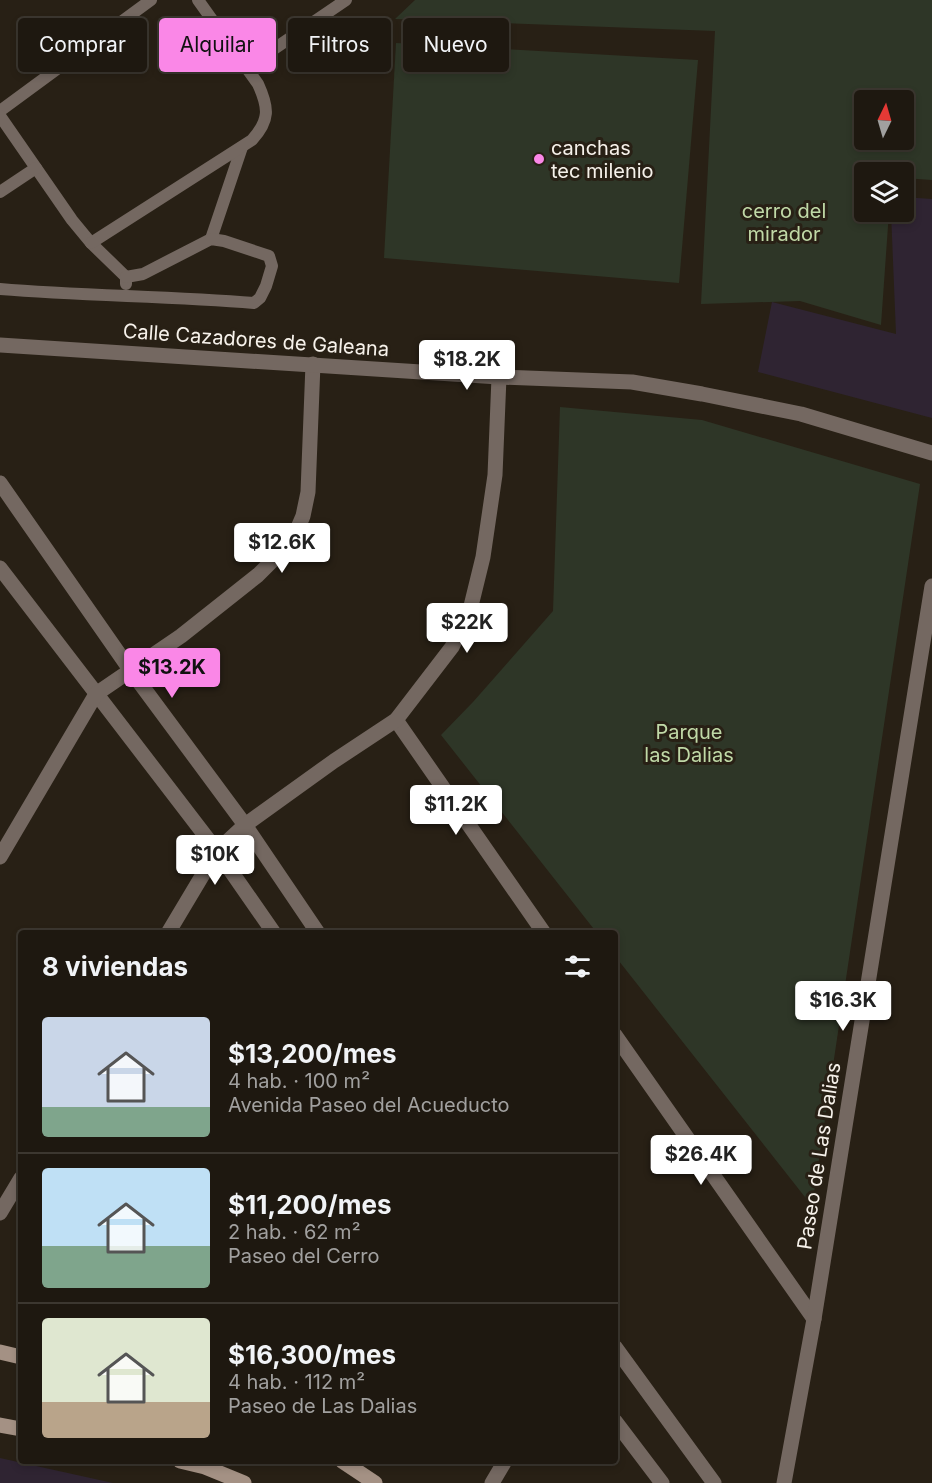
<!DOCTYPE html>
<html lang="es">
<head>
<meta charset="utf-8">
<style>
	:root { --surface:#1e1810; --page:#2b251e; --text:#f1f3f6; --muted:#a1a09f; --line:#3c3730; --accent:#fa87e7 }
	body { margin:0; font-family:Inter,sans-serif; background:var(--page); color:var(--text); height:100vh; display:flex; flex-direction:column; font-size:22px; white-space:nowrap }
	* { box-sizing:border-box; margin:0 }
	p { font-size:20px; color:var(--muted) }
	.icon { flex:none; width:33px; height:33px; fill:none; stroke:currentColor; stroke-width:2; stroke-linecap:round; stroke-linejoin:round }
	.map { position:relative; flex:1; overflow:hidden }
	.side { position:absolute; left:18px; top:930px; width:600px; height:534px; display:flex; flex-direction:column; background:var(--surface); border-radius:6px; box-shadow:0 3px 9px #0003,0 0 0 2px var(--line) }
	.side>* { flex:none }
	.guide { position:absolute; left:18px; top:18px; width:600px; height:54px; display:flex; gap:12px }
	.needle { width:39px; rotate:5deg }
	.controls { position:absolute; left:854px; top:90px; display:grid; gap:12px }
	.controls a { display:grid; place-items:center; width:60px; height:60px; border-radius:6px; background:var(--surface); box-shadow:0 3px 9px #0003,0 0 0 2px var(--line); font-size:30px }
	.price { position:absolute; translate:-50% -51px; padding:0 14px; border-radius:6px; background:#fff; color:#222; font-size:20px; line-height:39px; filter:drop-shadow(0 2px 3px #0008) }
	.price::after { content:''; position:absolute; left:50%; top:36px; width:18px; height:14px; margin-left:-9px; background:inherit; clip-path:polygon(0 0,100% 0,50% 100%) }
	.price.current { background:var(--accent); color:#111 }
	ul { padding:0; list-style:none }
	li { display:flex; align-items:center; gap:18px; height:150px; padding:0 24px }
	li+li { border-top:2px solid var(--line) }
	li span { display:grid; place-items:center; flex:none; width:168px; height:120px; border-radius:6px; color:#555 }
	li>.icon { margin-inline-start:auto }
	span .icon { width:72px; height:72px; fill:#fffc; stroke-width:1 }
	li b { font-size:26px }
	h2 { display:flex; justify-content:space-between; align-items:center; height:72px; padding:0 24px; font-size:26px }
	.pill { padding:0 21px; border-radius:6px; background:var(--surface); box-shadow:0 3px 9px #0003,0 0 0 2px var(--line); font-size:21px; line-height:54px }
	.pill.current { background:var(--accent); color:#111 }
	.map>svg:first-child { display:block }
</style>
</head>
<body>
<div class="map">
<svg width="932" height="1483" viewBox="0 0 932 1483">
	<rect width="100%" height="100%" fill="#282015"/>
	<g fill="#2f2432">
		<path d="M 903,197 L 932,199 L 932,418 L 758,372 L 772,302 L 896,334 L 891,212 L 903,212 Z"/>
		<path d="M 0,1458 L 113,1483 L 0,1483 Z"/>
	</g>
	<g fill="#2e3627" fill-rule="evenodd">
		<path d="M 415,0 L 932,0 L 932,180 L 903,178 L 903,172 L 864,172 L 864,212 L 889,212 L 881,325 L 800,301 L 701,304 L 715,31 L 395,19 ZM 864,100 L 903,100 L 903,140 L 864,140 Z"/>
		<path d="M 396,43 L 698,60 L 679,283 L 384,258 Z"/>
		<path d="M 560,407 L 702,420 L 920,484 L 812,1206 L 615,956 L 615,933 L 597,933 L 441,735 L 473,702 L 553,611 Z"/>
	</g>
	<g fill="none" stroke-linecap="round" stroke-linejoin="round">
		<g stroke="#746861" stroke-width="12">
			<path d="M 246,68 L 346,0"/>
			<path d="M 0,111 L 151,0"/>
			<path d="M 0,116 L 72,220 L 91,243 L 126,277 L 126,284"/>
			<path d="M 0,192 L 36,168"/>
			<path d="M 211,239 L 242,147"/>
			<path d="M 91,243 L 252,140 C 270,120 269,108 258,84 L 198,0"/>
			<path d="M 0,289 C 84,296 169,296 254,303 L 260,298 L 266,286 L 272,266 L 269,256 L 224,241 L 211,239 L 143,274 L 126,277"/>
		</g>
		<g stroke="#746861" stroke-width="15">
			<path d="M 0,483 L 131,671 L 245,825 L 318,933"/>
			<path d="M 0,568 L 217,851 L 274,933"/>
			<path d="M 396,720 L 544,933"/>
			<path d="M 0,857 L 96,694 L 181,636 L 258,575 L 282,551 L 297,530 L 303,516 L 308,492 L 313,364"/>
			<path d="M 168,933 L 217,851 L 245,825 L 334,761 L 396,720 L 452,647 L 471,606 L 483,557 L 495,475 L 499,377"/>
			<path d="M 615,1035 L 814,1319"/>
			<path d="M 0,1213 L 21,1178"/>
			<path d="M 615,1347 L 714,1483"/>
			<path d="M 615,1421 L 662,1483"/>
			<path d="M 492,1483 L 505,1461"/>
			<path d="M 784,1483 L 814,1319 L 932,586"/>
		</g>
		<path stroke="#746861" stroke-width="15" d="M 0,345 L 499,377 L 632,382 L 702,394 L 801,414 L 932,453"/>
		<g stroke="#a49184" stroke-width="15">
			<path d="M 0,1352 L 21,1357"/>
			<path d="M 0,1425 L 21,1429"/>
			<path d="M 180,1461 L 205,1467 L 244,1483"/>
			<path d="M 342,1461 L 375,1483"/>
		</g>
	</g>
	<circle fill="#fa87e7" stroke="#282015" stroke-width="2" cx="539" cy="159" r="6"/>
	<g text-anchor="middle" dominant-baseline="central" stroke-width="6" stroke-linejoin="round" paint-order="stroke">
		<g font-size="20" fill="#f6f1ea" stroke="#282015" text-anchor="start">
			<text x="551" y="148">canchas<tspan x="551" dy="23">tec milenio</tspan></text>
		</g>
		<g font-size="20" fill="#c0d9a7" stroke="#282015">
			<text x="784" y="211">cerro del<tspan x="784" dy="23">mirador</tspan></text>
			<text x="689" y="732">Parque<tspan x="689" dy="23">las Dalias</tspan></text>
		</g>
		<g font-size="20" fill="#f6f1ea" stroke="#282015">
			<text transform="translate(256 340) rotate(4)">Calle Cazadores de Galeana</text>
			<text transform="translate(819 1156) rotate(-81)">Paseo de Las Dalias</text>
		</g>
	</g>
</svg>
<div class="controls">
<a><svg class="needle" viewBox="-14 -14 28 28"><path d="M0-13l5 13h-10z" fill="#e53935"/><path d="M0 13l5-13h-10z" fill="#a1a09f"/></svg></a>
<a><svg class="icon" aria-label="layers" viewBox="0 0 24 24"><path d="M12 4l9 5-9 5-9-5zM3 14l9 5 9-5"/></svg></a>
</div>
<b class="price" style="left:467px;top:391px">$18.2K</b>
<b class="price" style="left:282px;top:574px">$12.6K</b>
<b class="price" style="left:467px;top:654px">$22K</b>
<b class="price current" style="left:172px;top:699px">$13.2K</b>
<b class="price" style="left:456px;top:836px">$11.2K</b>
<b class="price" style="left:215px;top:886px">$10K</b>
<b class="price" style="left:843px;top:1032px">$16.3K</b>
<b class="price" style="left:701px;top:1186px">$26.4K</b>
<div class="guide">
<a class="pill">Comprar</a>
<a class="pill current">Alquilar</a>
<a class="pill">Filtros</a>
<a class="pill">Nuevo</a>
</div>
<section class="side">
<h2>8 viviendas<svg class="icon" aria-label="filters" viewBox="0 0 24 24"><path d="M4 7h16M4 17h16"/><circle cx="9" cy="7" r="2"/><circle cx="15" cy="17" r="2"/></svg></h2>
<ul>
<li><span style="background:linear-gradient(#c9d6e8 75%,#7fa58c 0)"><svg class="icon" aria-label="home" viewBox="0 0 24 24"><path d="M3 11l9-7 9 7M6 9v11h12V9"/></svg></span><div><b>$13,200/mes</b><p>4 hab. · 100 m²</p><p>Avenida Paseo del Acueducto</p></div></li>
<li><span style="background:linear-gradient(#bfe0f5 65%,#7fa58c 0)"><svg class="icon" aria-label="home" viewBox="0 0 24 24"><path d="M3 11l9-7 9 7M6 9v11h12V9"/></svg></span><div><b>$11,200/mes</b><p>2 hab. · 62 m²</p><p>Paseo del Cerro</p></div></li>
<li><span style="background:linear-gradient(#dfe7d0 70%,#b9a48a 0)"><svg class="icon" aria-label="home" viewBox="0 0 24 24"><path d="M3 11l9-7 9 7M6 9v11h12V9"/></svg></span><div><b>$16,300/mes</b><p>4 hab. · 112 m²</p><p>Paseo de Las Dalias</p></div></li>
</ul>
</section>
</div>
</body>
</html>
